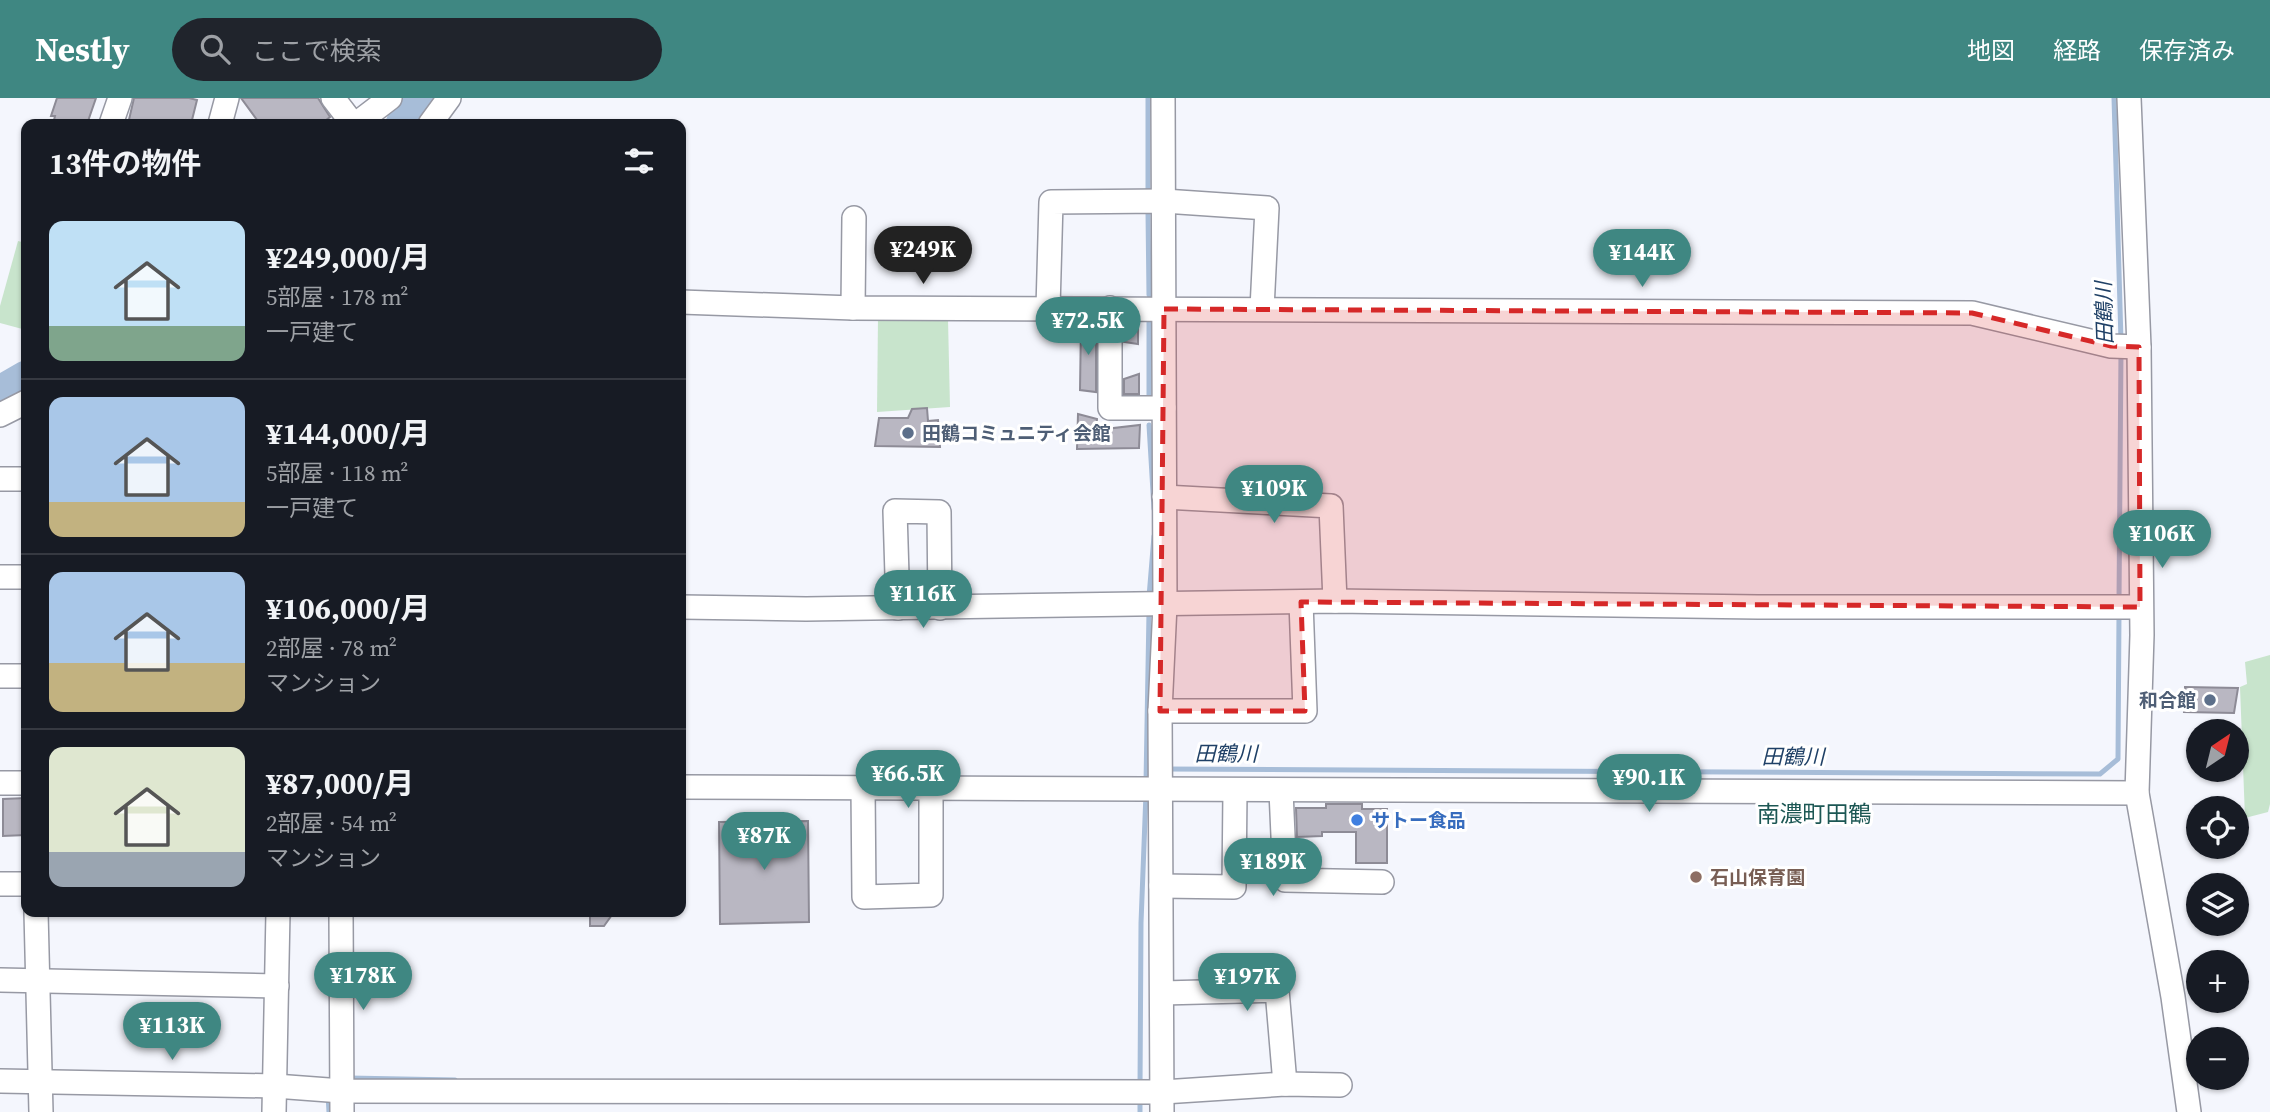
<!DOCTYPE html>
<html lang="ja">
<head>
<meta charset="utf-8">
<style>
	:root { --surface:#171b24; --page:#20242c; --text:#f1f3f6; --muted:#9ea1a6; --line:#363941; --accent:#3f8782 }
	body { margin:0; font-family:"Source Serif 4","Noto Sans JP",serif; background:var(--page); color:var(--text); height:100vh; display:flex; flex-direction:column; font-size:26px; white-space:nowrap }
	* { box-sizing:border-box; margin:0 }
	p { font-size:23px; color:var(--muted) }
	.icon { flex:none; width:38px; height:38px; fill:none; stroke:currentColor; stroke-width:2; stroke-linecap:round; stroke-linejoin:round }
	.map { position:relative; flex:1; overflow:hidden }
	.panel { position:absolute; left:21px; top:21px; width:665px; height:798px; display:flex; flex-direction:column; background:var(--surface); border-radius:14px; box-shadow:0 2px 5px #0004 }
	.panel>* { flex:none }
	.needle { width:46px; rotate:35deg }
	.tools { position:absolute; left:2186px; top:621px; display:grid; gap:14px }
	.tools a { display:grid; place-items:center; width:63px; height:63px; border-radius:50%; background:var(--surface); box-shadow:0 2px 5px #0004; font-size:35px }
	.price { position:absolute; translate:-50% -60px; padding:0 16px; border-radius:24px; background:var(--accent); color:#fff; font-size:23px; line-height:46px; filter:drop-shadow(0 2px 4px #0008) }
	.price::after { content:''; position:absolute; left:50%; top:42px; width:21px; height:16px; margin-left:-10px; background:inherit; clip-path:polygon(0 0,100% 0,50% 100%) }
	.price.current { background:#222; color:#fff }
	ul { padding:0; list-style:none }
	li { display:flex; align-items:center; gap:21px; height:175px; padding:0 28px }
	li+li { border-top:2px solid var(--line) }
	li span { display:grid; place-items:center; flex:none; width:196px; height:140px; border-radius:14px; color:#555 }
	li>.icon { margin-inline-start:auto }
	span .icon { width:84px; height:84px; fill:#fffc; stroke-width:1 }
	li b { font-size:30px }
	h2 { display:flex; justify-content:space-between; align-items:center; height:84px; padding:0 28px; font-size:30px }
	header { display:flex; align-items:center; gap:42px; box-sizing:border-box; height:98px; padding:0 35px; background:var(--accent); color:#fff }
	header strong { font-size:33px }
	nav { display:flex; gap:38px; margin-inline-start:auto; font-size:24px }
	.search { width:490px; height:63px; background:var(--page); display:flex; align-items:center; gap:18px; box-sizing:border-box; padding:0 24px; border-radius:38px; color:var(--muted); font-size:26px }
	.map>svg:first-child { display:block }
</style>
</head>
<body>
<header>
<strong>Nestly</strong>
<div class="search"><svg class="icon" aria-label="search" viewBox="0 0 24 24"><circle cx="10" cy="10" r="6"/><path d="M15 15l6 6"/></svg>ここで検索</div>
<nav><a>地図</a><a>経路</a><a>保存済み</a></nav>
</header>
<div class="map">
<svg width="2270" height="1014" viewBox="0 0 2270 1014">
	<rect width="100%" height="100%" fill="#f4f6fd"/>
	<g fill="#c8e4cc">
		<path d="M 18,143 L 26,145 L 26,232 L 0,225 L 0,208 Z"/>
		<path d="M 878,218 L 948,221 L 950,309 L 877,314 Z"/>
		<path d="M 2270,557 L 2270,706 L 2268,714 L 2245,720 L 2240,589 L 2247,586 L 2245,564 Z"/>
	</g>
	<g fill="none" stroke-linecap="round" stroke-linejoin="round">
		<g stroke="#a7bdd8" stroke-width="5">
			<path d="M 1148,0 L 1148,98"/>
			<path d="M 2114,0 L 2121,243"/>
			<path d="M 1148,114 L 1149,197"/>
			<path d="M 1149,222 L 1149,303"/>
			<path d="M 1149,327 L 1154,411"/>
			<path d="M 1149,499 L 1154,438"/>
			<path d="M 2119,502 L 2121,252"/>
			<path d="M 1166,671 L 2100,676 L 2118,661 L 2119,515"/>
			<path d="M 1146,685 L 1149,514"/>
			<path d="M 349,980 L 455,982"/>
			<path d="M 1140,990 L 1141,825 L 1146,695"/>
			<path d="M 328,996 L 329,1014"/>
			<path d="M 1140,1014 L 1140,1000"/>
		</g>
		<g stroke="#a7bdd8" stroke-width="33">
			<path d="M 402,26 L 425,0"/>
			<path d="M 0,294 L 26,279"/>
		</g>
	</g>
	<g fill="#b9b7c2" stroke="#8d8b96" stroke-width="2">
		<path d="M 57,0 L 96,0 L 87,26 L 53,26 L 55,18 L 51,18 Z"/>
		<path d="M 134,0 L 189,0 L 197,2 L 191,26 L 128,26 Z"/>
		<path d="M 241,0 L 318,0 L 330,19 L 321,26 L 260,26 Z"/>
		<path d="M 1081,225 L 1096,225 L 1096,294 L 1080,292 Z"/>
		<path d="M 1124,225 L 1138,225 L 1138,246 L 1124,244 Z"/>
		<path d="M 1139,276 L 1139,296 L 1124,296 L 1124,281 Z"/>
		<path d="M 927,310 L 928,323 L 938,322 L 940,349 L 875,348 L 879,320 L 908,320 L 912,311 Z"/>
		<path d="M 1078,316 L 1097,321 L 1096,332 L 1140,327 L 1139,350 L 1077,351 Z"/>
		<path d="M 2185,589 L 2238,590 L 2234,615 L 2184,614 Z"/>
		<path d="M 26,700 L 26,737 L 3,738 L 3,701 Z"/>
		<path d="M 1326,706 L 1362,706 L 1362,711 L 1387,711 L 1387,765 L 1356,765 L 1356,734 L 1322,734 L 1322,738 L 1297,739 L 1296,710 L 1326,710 Z"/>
		<path d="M 808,723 L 809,824 L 720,826 L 719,724 Z"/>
		<path d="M 590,814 L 614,814 L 604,828 L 590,828 Z"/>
	</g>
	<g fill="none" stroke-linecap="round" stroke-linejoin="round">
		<g stroke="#9799a4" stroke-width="26">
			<g id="minor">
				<path d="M 333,0 L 353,26"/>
				<path d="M 2129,0 L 2139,249 L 2142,537 L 2137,695 L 2173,899 L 2189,1014"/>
				<path d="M 111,26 L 120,0"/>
				<path d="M 220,26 L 227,0"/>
				<path d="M 356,26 L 390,0"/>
				<path d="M 430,26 L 449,0"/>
				<path d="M 681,204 L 853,210 L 1972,215 L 2111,248 L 2139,249"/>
				<path d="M 853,210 L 854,120"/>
				<path d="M 1048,210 L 1051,104 L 1164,103 L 1267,110 L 1262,211"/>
				<path d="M 1110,210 L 1110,310 L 1164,310"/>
				<path d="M 0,317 L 26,304"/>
				<path d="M 0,381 L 26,381"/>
				<path d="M 1164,399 L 1331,408 L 1335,503"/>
				<path d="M 0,479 L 26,479"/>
				<path d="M 681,509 L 806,511 L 1335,503 L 1758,509 L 2140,509"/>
				<path d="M 898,510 L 895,413 L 939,414 L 940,510"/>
				<path d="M 0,578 L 26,578"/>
				<path d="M 1160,613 L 1305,613 L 1301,504"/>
				<path d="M 0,685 L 26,685"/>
				<path d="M 681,689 L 2137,695"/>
				<path d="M 863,690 L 864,799 L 931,797 L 931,690"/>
				<path d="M 1281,693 L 1285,782 L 1382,784"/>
				<path d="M 0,786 L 26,786"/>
				<path d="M 1161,788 L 1234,789 L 1235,693"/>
				<path d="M 36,814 L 41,1014"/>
				<path d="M 341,814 L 342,1014"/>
				<path d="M 0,882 L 277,888"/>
				<path d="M 1162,895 L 1277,892 L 1285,986"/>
				<path d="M 0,983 L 275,988 L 342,993 L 1163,994 L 1285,986 L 1340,987"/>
				<path d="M 274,1014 L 278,814"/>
				<path d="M 1162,1014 L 1160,613 L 1165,507 L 1163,0"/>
			</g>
		</g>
		<use href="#minor" stroke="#fff" stroke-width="23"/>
	</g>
	<path fill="#d62828" fill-opacity="0.2" stroke="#d62828" stroke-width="5" stroke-dasharray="14 9" stroke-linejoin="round" d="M 1164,211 L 1972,215 L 2111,248 L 2139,249 L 2140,509 L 1301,504 L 1305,613 L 1160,613 Z"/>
	<g fill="#5c6f8a" stroke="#fff" stroke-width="2.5">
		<circle cx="908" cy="335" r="7"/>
		<circle cx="2210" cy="602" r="7"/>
	</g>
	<circle fill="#3f7fe0" stroke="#fff" stroke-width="2.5" cx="1357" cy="722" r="7"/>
	<circle fill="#8d6e63" stroke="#fff" stroke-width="2.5" cx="1696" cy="779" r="7"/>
	<g text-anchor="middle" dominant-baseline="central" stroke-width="6" stroke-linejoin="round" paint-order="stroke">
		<g font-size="19" font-weight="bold" fill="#4e5e75" stroke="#fff" text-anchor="start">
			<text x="922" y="335">田鶴コミュニティ会館</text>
			<text x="2196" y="602" text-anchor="end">和合館</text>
		</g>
		<g font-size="19" font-weight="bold" fill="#366cbe" stroke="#fff" text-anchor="start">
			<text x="1371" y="722">サトー食品</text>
		</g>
		<g font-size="19" font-weight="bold" fill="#785e54" stroke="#fff" text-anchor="start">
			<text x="1710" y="779">石山保育園</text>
		</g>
		<g font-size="21" font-style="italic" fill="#1f4066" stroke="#fff">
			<text transform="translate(2104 215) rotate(-92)">田鶴川</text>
			<text x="1226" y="655">田鶴川</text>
			<text x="1793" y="658">田鶴川</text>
		</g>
		<g font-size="23" fill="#1c5754" stroke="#fff">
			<text x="1814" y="716">南濃町田鶴</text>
		</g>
	</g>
</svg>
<div class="tools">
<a><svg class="needle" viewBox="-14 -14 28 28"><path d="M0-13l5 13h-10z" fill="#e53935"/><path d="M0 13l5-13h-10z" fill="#9ea1a6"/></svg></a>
<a><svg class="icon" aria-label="locate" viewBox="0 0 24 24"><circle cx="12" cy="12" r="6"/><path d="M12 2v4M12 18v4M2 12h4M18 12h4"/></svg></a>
<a><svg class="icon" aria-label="layers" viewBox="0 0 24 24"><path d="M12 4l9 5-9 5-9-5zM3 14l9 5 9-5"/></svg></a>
<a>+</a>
<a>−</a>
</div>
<b class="price current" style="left:923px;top:188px">¥249K</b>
<b class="price" style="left:1642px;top:191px">¥144K</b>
<b class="price" style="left:1088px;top:259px">¥72.5K</b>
<b class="price" style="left:1274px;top:427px">¥109K</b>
<b class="price" style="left:2162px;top:472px">¥106K</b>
<b class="price" style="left:923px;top:532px">¥116K</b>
<b class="price" style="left:908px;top:712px">¥66.5K</b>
<b class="price" style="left:1649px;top:716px">¥90.1K</b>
<b class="price" style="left:764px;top:774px">¥87K</b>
<b class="price" style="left:1273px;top:800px">¥189K</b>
<b class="price" style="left:363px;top:914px">¥178K</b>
<b class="price" style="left:1247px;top:915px">¥197K</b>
<b class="price" style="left:172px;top:964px">¥113K</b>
<section class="panel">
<h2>13件の物件<svg class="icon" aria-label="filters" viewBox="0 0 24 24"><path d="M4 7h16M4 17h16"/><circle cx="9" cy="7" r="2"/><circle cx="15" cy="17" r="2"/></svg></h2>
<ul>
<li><span style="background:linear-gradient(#bfe0f5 75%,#7fa58c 0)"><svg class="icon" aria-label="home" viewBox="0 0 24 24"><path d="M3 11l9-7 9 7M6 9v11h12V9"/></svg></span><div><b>¥249,000/月</b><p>5部屋 · 178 m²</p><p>一戸建て</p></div></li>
<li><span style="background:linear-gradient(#a9c7e8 75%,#c2b280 0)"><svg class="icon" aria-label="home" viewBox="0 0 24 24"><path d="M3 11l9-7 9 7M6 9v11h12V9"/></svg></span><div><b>¥144,000/月</b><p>5部屋 · 118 m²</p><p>一戸建て</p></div></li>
<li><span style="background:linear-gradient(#a9c7e8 65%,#c2b280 0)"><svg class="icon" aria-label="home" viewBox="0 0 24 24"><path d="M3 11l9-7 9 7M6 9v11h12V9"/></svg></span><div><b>¥106,000/月</b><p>2部屋 · 78 m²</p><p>マンション</p></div></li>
<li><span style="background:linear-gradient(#dfe7d0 75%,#9aa5b1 0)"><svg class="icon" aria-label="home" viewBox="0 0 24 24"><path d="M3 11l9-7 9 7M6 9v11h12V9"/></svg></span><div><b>¥87,000/月</b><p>2部屋 · 54 m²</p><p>マンション</p></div></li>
</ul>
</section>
</div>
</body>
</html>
